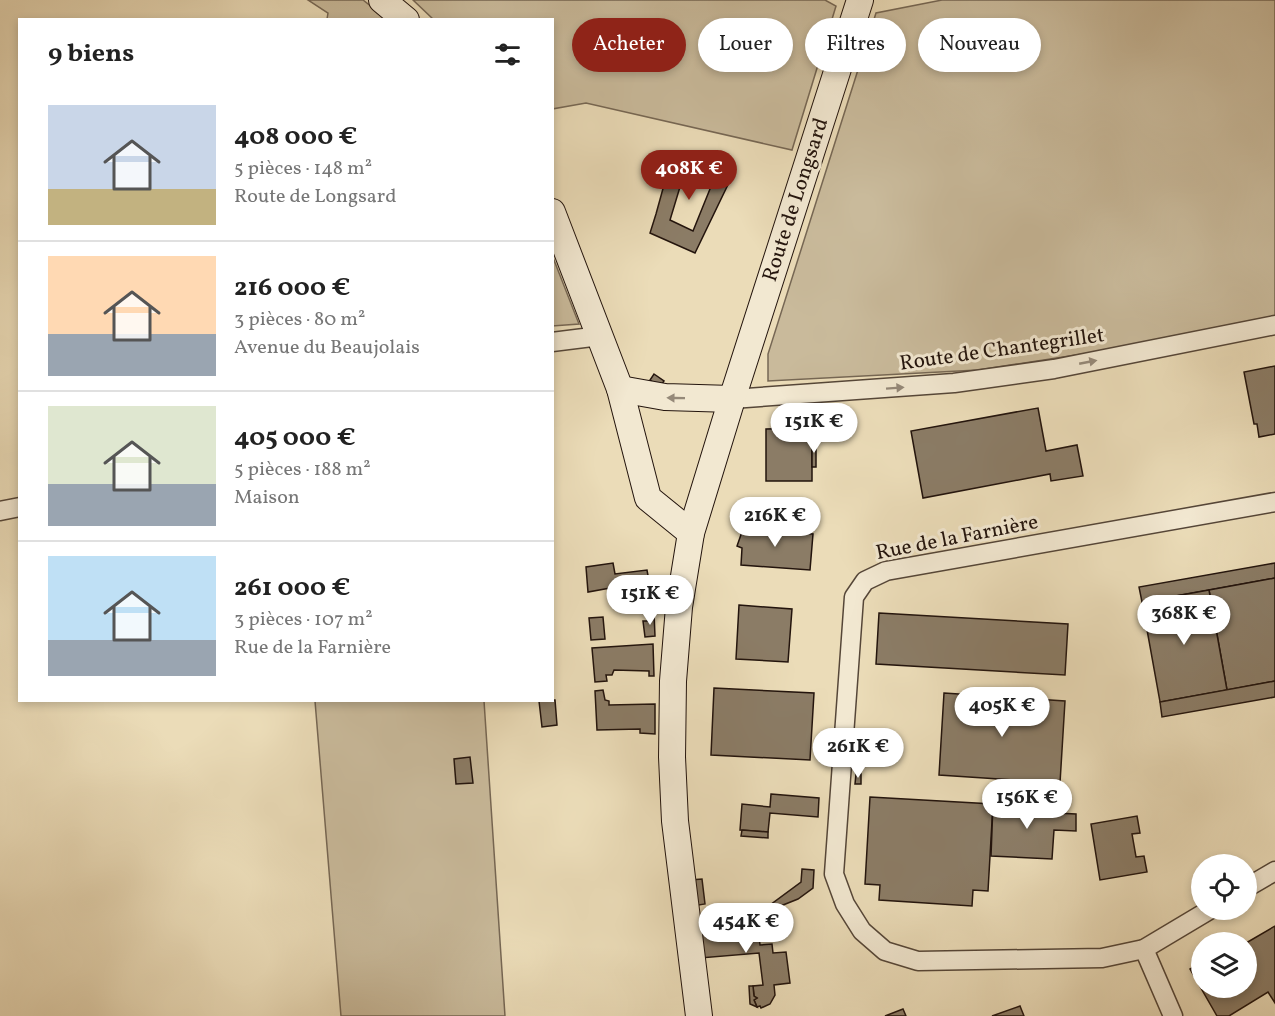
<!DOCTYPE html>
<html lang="fr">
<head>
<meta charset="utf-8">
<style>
	:root { --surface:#fff; --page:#f2f2f2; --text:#222; --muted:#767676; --line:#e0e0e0; --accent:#8f2418 }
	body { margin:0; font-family:Vollkorn,serif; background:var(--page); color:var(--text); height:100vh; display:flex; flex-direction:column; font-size:22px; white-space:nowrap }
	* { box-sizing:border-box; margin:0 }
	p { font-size:20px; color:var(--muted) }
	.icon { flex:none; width:33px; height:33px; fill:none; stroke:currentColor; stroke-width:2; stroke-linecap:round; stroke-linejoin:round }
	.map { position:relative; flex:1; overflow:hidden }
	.side { position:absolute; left:18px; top:18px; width:536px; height:684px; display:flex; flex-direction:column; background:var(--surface); border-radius:0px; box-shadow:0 3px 9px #0003 }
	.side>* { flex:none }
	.top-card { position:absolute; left:572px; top:18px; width:570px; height:54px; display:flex; gap:12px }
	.controls { position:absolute; left:1191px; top:854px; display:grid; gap:12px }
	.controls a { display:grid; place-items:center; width:66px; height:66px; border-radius:50%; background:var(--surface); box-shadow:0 3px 9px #0003; font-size:30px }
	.price { position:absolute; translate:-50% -51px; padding:0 14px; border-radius:21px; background:#fff; color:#222; font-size:20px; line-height:39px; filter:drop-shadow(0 2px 3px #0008) }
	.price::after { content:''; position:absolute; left:50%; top:36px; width:18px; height:14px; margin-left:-9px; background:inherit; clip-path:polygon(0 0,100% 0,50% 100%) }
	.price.active { background:var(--accent); color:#fff }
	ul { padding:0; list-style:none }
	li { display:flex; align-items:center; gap:18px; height:150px; padding:0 30px }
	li+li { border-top:2px solid var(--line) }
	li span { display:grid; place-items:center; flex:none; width:168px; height:120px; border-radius:0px; color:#555 }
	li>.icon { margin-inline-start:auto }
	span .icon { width:72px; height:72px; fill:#fffc; stroke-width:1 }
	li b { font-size:26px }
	h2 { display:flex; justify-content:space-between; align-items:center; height:72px; padding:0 30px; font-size:26px }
	.tag { padding:0 21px; border-radius:27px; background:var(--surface); box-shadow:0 3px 9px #0003; font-size:21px; line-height:54px }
	.tag.active { background:var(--accent); color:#fff }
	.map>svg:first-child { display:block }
</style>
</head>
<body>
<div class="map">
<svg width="1275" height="1016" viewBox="0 0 1275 1016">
	<rect width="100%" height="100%" fill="#ebdcb8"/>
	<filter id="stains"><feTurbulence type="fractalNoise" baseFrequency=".00333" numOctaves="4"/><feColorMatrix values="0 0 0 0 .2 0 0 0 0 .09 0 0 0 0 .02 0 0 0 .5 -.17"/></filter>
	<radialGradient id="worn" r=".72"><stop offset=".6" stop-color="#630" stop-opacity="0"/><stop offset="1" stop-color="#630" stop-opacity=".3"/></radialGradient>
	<g fill="#c9ba9b" stroke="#766754" stroke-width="1.5">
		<path d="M 308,0 L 363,0 L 387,19 L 327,19 L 328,13 Z"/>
		<path d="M 413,0 L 825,0 L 836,6 L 792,150 L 586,103 L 552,109 L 552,20 L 433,19 Z"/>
		<path d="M 942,0 L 1275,0 L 1275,317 L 1128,347 L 978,370 L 768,381 L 768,354 L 876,13 Z"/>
		<path d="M 552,255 L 579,324 L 552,326 Z"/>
		<path d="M 315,701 L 484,701 L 505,1016 L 341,1016 Z"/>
	</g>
	<g fill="#8b7c66" stroke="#23140d" stroke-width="1.5" fill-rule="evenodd">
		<path d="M 672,156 L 735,170 L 695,253 L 650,233 L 656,214 ZM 683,177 L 712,184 L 693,231 L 670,220 Z"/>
		<path d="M 1275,366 L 1275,434 L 1259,437 L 1257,424 L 1254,424 L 1244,372 Z"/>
		<path d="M 654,374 L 664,381 L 660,387 L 650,380 Z"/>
		<path d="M 1038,408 L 1046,451 L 1077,445 L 1083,476 L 1051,481 L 1050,474 L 923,498 L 911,431 Z"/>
		<path d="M 812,428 L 812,481 L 766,481 L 766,429 Z"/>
		<path d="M 812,440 L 816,441 L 816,467 L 812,467 Z"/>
		<path d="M 767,518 L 766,531 L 813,534 L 810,570 L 741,565 L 742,548 L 737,546 L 743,529 L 746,530 L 755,522 Z"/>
		<path d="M 613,563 L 615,574 L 647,570 L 649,581 L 588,592 L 586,567 Z"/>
		<path d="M 1275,563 L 1275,578 L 1142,602 L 1139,587 Z"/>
		<path d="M 1275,578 L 1275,681 L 1227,690 L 1209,590 Z"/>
		<path d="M 649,581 L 653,602 L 644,603 L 641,589 L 645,589 L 644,582 Z"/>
		<path d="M 1209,590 L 1227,690 L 1160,702 L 1142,602 Z"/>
		<path d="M 739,605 L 792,609 L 788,662 L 736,659 Z"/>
		<path d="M 654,613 L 655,636 L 645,637 L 643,621 L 648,621 L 648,614 Z"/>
		<path d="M 879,613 L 1068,624 L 1065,675 L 876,664 Z"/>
		<path d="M 603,617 L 605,639 L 591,640 L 589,618 Z"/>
		<path d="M 653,644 L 654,676 L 649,676 L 649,671 L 614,670 L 612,675 L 606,675 L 607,681 L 595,682 L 592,648 Z"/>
		<path d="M 1275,681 L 1275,697 L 1162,717 L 1160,702 Z"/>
		<path d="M 714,688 L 814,693 L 810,760 L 711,755 Z"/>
		<path d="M 603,690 L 605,700 L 609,701 L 609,705 L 655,704 L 655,734 L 640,733 L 640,729 L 597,730 L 595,691 Z"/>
		<path d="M 944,693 L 1065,701 L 1060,783 L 939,775 Z"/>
		<path d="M 552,700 L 555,700 L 557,725 L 542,727 L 539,701 Z"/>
		<path d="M 470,757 L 473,783 L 456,784 L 454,759 Z"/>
		<path d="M 856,774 L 861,774 L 861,784 L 855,784 Z"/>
		<path d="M 771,794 L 819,798 L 818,817 L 770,813 L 768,832 L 740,830 L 742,804 L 770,807 Z"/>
		<path d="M 870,797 L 993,804 L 988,891 L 973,890 L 972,906 L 879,900 L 880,885 L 865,884 Z"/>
		<path d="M 993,804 L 1055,807 L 1055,813 L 1076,814 L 1076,831 L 1054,830 L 1052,859 L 991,856 Z"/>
		<path d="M 1137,816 L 1140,833 L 1132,834 L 1136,857 L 1144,856 L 1147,872 L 1100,880 L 1091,824 Z"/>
		<path d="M 742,830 L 768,832 L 768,838 L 741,836 Z"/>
		<path d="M 802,869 L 814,870 L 813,888 L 798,899 L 768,911 L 766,908 L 801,882 Z"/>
		<path d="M 702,879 L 705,904 L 693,906 L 690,880 Z"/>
		<path d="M 757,920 L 760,945 L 772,944 L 773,953 L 786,952 L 790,983 L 774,985 L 775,995 L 770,1004 L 761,1008 L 760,1006 L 757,1007 L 754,1000 L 757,998 L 754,996 L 753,986 L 763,985 L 759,953 L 700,958 L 697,926 Z"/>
		<path d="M 1275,926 L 1275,1003 L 1268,992 L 1229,1016 L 1217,1016 L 1190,969 L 1202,962 L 1202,987 L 1246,987 L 1246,943 Z"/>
		<path d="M 749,986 L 753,986 L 754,996 L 757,998 L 754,1000 L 757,1007 L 750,1004 Z"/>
		<path d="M 1020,1006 L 1024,1016 L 992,1016 Z"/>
		<path d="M 903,1009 L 906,1016 L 885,1016 Z"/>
	</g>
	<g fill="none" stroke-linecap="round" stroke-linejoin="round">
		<g stroke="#554638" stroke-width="21">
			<g id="street">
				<path d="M 552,342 L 600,336"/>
				<path d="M 732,399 L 954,383 L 1054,369 L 1275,325"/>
				<path d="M 0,511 L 20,507"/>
				<path d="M 1246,888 L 1275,871"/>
				<path d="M 1211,909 L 1144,949 L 1102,958 L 918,961 L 885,951 L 862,931 L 845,904 L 834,874 L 854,597 L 865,581 L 886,571 L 1275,502"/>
				<path d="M 1144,949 L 1173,1016"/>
			</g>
		</g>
		<g stroke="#23140d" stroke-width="28">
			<g id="secondary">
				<path d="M 382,0 L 406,20"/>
				<path d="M 552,212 L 620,389 L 648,498 L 691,533"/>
				<path d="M 620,389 L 665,397 L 732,399"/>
				<path d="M 699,1016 L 675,821 L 672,757 L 673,681 L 679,607 L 691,533 L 732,399 L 860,0"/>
			</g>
		</g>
		<use href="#street" stroke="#f2e8d1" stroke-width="18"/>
		<use href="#secondary" stroke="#f2e8d1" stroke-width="26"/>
	</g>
	<defs><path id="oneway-solid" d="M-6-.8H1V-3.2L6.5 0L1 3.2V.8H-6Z" transform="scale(1.5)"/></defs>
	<g fill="#958979">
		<use href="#oneway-solid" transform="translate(1088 362) rotate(-11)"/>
		<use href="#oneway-solid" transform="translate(895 388) rotate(-4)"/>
		<use href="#oneway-solid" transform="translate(676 398) rotate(-179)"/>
	</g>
	<g text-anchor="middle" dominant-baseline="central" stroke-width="6" stroke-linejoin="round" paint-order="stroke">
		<g font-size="21" fill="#23140d" stroke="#f2e8d1">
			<text transform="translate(796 200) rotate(-72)">Route de Longsard</text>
			<text transform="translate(1002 350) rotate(-8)">Route de Chantegrillet</text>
			<text transform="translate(957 538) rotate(-11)">Rue de la Farnière</text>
		</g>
	</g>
	<rect width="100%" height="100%" filter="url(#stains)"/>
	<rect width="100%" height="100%" fill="url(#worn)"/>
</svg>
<div class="controls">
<a><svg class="icon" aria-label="locate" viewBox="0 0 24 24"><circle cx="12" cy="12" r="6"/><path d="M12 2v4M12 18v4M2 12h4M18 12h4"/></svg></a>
<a><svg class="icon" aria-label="layers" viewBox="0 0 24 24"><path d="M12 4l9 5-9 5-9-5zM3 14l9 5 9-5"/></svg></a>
</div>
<b class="price active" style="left:689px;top:201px">408K €</b>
<b class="price" style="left:814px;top:454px">151K €</b>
<b class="price" style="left:775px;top:548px">216K €</b>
<b class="price" style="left:650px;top:626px">151K €</b>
<b class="price" style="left:1184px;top:646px">368K €</b>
<b class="price" style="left:1002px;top:738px">405K €</b>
<b class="price" style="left:858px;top:779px">261K €</b>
<b class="price" style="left:1027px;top:830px">156K €</b>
<b class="price" style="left:746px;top:954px">454K €</b>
<div class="top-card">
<a class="tag active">Acheter</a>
<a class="tag">Louer</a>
<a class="tag">Filtres</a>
<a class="tag">Nouveau</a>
</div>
<section class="side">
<h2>9 biens<svg class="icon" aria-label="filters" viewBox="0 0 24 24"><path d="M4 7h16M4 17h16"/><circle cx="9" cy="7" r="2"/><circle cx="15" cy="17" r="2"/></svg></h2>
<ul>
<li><span style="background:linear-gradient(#c9d6e8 70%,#c2b280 0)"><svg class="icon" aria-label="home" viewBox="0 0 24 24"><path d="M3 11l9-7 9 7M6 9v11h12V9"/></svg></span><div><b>408 000 €</b><p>5 pièces · 148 m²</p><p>Route de Longsard</p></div></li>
<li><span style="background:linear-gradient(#ffd9b3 65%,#9aa5b1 0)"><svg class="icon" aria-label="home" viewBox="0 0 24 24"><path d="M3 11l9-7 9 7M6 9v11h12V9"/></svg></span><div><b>216 000 €</b><p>3 pièces · 80 m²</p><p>Avenue du Beaujolais</p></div></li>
<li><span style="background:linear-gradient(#dfe7d0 65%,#9aa5b1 0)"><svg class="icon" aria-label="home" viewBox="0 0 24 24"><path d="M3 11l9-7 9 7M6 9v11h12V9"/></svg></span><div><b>405 000 €</b><p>5 pièces · 188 m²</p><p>Maison</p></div></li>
<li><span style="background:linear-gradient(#bfe0f5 70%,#9aa5b1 0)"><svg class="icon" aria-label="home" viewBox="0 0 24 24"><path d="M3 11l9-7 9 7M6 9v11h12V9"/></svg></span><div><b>261 000 €</b><p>3 pièces · 107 m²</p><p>Rue de la Farnière</p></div></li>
</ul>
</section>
</div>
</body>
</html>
